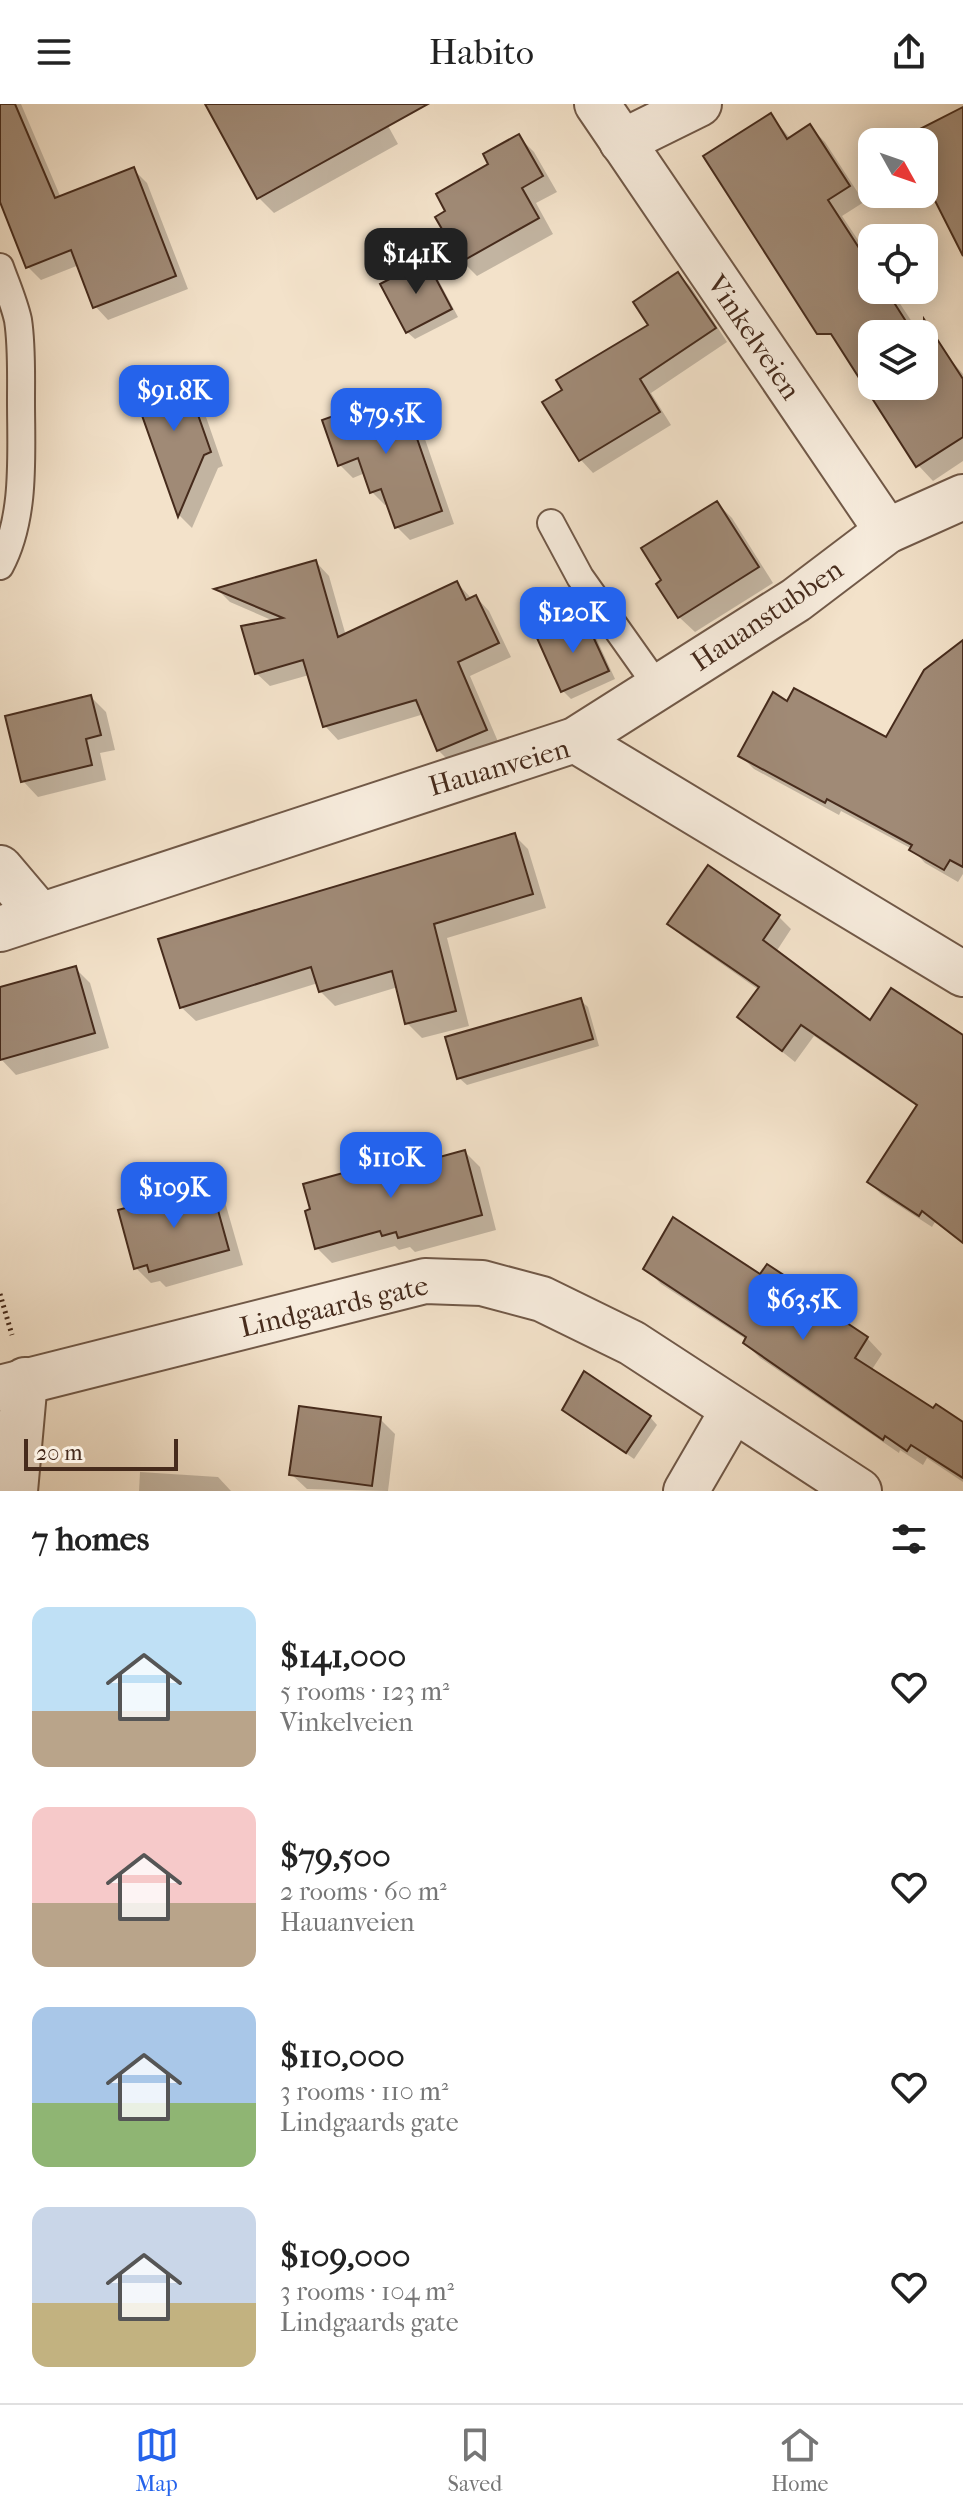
<!DOCTYPE html>
<html lang="en">
<head>
<meta charset="utf-8">
<style>
	:root { --surface:#fff; --page:#f2f2f2; --text:#222; --muted:#767676; --line:#e0e0e0; --accent:#2563eb }
	body { margin:0; font-family:"IM FELL French Canon",serif; background:var(--page); color:var(--text); height:100vh; display:flex; flex-direction:column; font-size:30px; white-space:nowrap }
	* { box-sizing:border-box; margin:0 }
	p { font-size:26px; color:var(--muted) }
	.icon { flex:none; width:44px; height:44px; fill:none; stroke:currentColor; stroke-width:2; stroke-linecap:round; stroke-linejoin:round }
	.map { position:relative; height:1387px; overflow:hidden }
	.sheet { display:flex; flex-direction:column; background:var(--surface); flex:1 }
	.sheet>* { flex:none }
	.needle { width:52px; rotate:130deg }
	.buttons { position:absolute; left:858px; top:24px; display:grid; gap:16px }
	.buttons a { display:grid; place-items:center; width:80px; height:80px; border-radius:16px; background:var(--surface); box-shadow:0 4px 20px #0003; font-size:40px }
	.scale { position:absolute; left:24px; bottom:20px; width:154px; box-sizing:border-box; padding-left:8px; border:4px solid #462b1c; border-top:0; font-size:22px; line-height:28px; white-space:nowrap; color:#462b1c; -webkit-text-stroke:6px #f7ecdd; paint-order:stroke }
	.price { position:absolute; translate:-50% -68px; padding:0 18px; border-radius:16px; background:var(--accent); color:#fff; font-size:26px; line-height:52px; filter:drop-shadow(0 2px 4px #0008) }
	.price::after { content:''; position:absolute; left:50%; top:48px; width:24px; height:18px; margin-left:-12px; background:inherit; clip-path:polygon(0 0,100% 0,50% 100%) }
	.price.on { background:#222; color:#fff }
	ul { padding:0; list-style:none }
	li { display:flex; align-items:center; gap:24px; height:200px; padding:0 32px }
	li span { display:grid; place-items:center; flex:none; width:224px; height:160px; border-radius:16px; color:#555 }
	li>.icon { margin-inline-start:auto }
	span .icon { width:96px; height:96px; fill:#fffc; stroke-width:1 }
	li b { font-size:34px }
	h2 { display:flex; justify-content:space-between; align-items:center; height:96px; padding:0 32px; font-size:34px }
	header { display:flex; justify-content:space-between; align-items:center; height:104px; padding:0 32px; background:var(--surface); font-size:36px; font-weight:600 }
	.dock { display:flex; justify-content:space-around; align-items:center; height:112px; border-top:2px solid var(--line); background:var(--surface); font-size:22px; color:var(--muted) }
	.dock a { display:grid; justify-items:center; gap:4px }
	.dock .on { color:var(--accent) }
	.map>svg:first-child { display:block }
</style>
</head>
<body>
<header><svg class="icon" aria-label="menu" viewBox="0 0 24 24"><path d="M4 6h16M4 12h16M4 18h16"/></svg>Habito<svg class="icon" aria-label="share" viewBox="0 0 24 24"><path d="M12 15V3M7 8l5-5 5 5M5 13v7h14v-7"/></svg></header>
<div class="map">
<svg width="963" height="1387" viewBox="0 0 963 1387">
	<rect width="100%" height="100%" fill="#f3e2ca"/>
	<filter id="stains"><feTurbulence type="fractalNoise" baseFrequency=".0025" numOctaves="4"/><feColorMatrix values="0 0 0 0 .2 0 0 0 0 .09 0 0 0 0 .02 0 0 0 .5 -.17"/></filter>
	<radialGradient id="worn" r=".72"><stop offset=".6" stop-color="#630" stop-opacity="0"/><stop offset="1" stop-color="#630" stop-opacity=".3"/></radialGradient>
	<g fill="#0003">
		<path d="M 0,0 L 21,0 L 61,94 L 133,65 L 147,79 L 188,185 L 108,216 L 95,202 L 79,161 L 41,176 L 27,162 L 0,93 Z"/>
		<path d="M 223,0 L 376,0 L 398,40 L 274,109 L 259,94 Z"/>
		<path d="M 771,12 L 791,35 L 810,23 L 825,38 L 864,98 L 842,112 L 872,157 L 872,186 L 891,186 L 920,230 L 872,230 L 872,282 L 924,282 L 924,237 L 942,246 L 963,270 L 963,357 L 933,377 L 918,361 L 822,212 Z"/>
		<path d="M 518,32 L 534,48 L 557,88 L 536,99 L 553,130 L 477,172 L 462,157 L 437,114 L 448,108 Z"/>
		<path d="M 426,159 L 433,166 L 458,213 L 415,235 L 407,228 Z"/>
		<path d="M 678,170 L 691,183 L 727,238 L 651,289 L 671,321 L 593,369 L 581,356 L 545,299 L 650,221 Z"/>
		<path d="M 182,271 L 196,284 L 223,362 L 218,364 L 192,424 L 180,412 L 135,288 Z"/>
		<path d="M 401,290 L 414,303 L 454,420 L 410,436 L 397,423 L 388,400 L 385,401 L 372,388 L 365,369 L 353,374 L 340,361 Z"/>
		<path d="M 717,399 L 732,414 L 773,479 L 695,528 L 679,513 L 664,477 Z"/>
		<path d="M 316,458 L 329,472 L 346,532 L 457,479 L 472,495 L 476,493 L 489,507 L 511,553 L 470,572 L 499,640 L 452,660 L 438,646 L 424,610 L 338,636 L 325,622 L 309,571 L 270,582 L 256,569 L 276,518 L 230,498 L 218,486 Z"/>
		<path d="M 584,515 L 591,523 L 615,575 L 571,595 L 563,587 L 540,535 Z"/>
		<path d="M 963,539 L 963,770 L 958,778 L 925,759 L 912,745 L 841,707 L 839,711 L 754,665 L 741,652 L 788,599 L 887,636 Z"/>
		<path d="M 91,593 L 106,608 L 115,646 L 100,649 L 106,676 L 38,693 L 23,677 Z"/>
		<path d="M 514,731 L 528,745 L 546,804 L 447,834 L 469,922 L 422,934 L 407,919 L 398,883 L 335,902 L 320,887 L 318,879 L 196,917 L 181,903 Z"/>
		<path d="M 708,764 L 779,813 L 791,825 L 776,848 L 870,918 L 963,938 L 963,1139 L 935,1118 L 932,1123 L 881,1090 L 869,1078 L 918,1003 L 814,932 L 795,958 L 739,913 L 759,886 L 682,832 L 670,820 Z"/>
		<path d="M 75,864 L 90,879 L 109,944 L 16,971 L 0,954 L 0,885 Z"/>
		<path d="M 580,896 L 588,903 L 599,942 L 467,981 L 459,974 Z"/>
		<path d="M 465,1048 L 480,1063 L 496,1126 L 415,1148 L 410,1143 L 399,1146 L 395,1142 L 332,1159 L 317,1144 L 312,1106 L 383,1060 L 390,1068 Z"/>
		<path d="M 210,1083 L 225,1098 L 243,1161 L 166,1183 L 160,1177 L 151,1179 L 136,1164 Z"/>
		<path d="M 646,1165 L 761,1173 L 807,1188 L 822,1204 L 867,1234 L 882,1250 L 871,1267 L 933,1307 L 963,1320 L 963,1378 L 927,1354 L 923,1361 L 900,1346 L 899,1349 L 760,1254 L 745,1239 L 747,1236 L 661,1180 Z"/>
		<path d="M 564,1306 L 650,1313 L 657,1321 L 634,1355 Z"/>
		<path d="M 380,1315 L 395,1330 L 388,1387 L 307,1385 L 291,1370 Z"/>
		<path d="M 140,1368 L 218,1373 L 231,1387 L 139,1387 Z"/>
	</g>
	<g fill="#a08a76" stroke="#462b1c" stroke-width="2">
		<path d="M 0,0 L 15,0 L 55,94 L 134,63 L 176,172 L 93,204 L 71,146 L 26,164 L 0,98 Z"/>
		<path d="M 205,0 L 428,0 L 257,95 Z"/>
		<path d="M 963,3 L 963,152 L 924,75 L 924,38 L 921,38 L 916,27 Z"/>
		<path d="M 771,9 L 787,35 L 810,20 L 850,82 L 828,96 L 872,164 L 872,186 L 886,186 L 914,230 L 872,230 L 872,282 L 924,282 L 924,215 L 963,275 L 963,333 L 916,363 L 831,230 L 817,230 L 703,52 Z"/>
		<path d="M 519,30 L 543,72 L 522,84 L 539,114 L 461,158 L 435,113 L 445,107 L 436,90 L 488,60 L 483,50 Z"/>
		<path d="M 426,156 L 452,205 L 406,229 L 380,180 Z"/>
		<path d="M 678,168 L 716,224 L 640,275 L 660,308 L 579,357 L 542,298 L 562,286 L 556,276 L 648,221 L 633,198 Z"/>
		<path d="M 183,268 L 211,348 L 204,351 L 178,413 L 133,286 Z"/>
		<path d="M 401,288 L 442,407 L 395,424 L 381,385 L 370,389 L 358,354 L 338,362 L 322,316 Z"/>
		<path d="M 717,397 L 759,463 L 678,514 L 656,480 L 661,476 L 641,444 Z"/>
		<path d="M 316,456 L 338,533 L 457,477 L 466,496 L 476,491 L 499,539 L 458,558 L 487,626 L 437,647 L 416,596 L 323,623 L 303,556 L 255,570 L 241,522 L 283,514 L 214,485 Z"/>
		<path d="M 584,513 L 609,567 L 561,588 L 537,534 Z"/>
		<path d="M 963,536 L 963,763 L 950,756 L 944,766 L 909,746 L 912,741 L 827,695 L 825,699 L 738,652 L 773,588 L 787,597 L 794,584 L 886,633 L 924,566 Z"/>
		<path d="M 91,591 L 101,631 L 86,635 L 92,661 L 21,678 L 5,612 Z"/>
		<path d="M 515,729 L 533,790 L 434,820 L 456,907 L 405,920 L 392,867 L 319,888 L 311,863 L 180,904 L 158,835 Z"/>
		<path d="M 708,761 L 780,811 L 763,836 L 870,916 L 891,884 L 963,931 L 963,1139 L 922,1107 L 919,1112 L 867,1078 L 917,1001 L 801,921 L 782,947 L 737,913 L 759,883 L 667,820 Z"/>
		<path d="M 76,862 L 95,929 L 0,956 L 0,883 Z"/>
		<path d="M 581,894 L 593,935 L 457,975 L 445,933 Z"/>
		<path d="M 465,1046 L 482,1111 L 398,1134 L 396,1128 L 382,1132 L 380,1127 L 315,1145 L 305,1107 L 310,1105 L 303,1080 L 383,1058 L 385,1068 Z"/>
		<path d="M 211,1081 L 229,1146 L 149,1168 L 147,1161 L 134,1165 L 118,1106 Z"/>
		<path d="M 673,1113 L 760,1170 L 767,1160 L 808,1187 L 805,1191 L 868,1233 L 855,1254 L 933,1304 L 936,1300 L 963,1318 L 963,1374 L 911,1341 L 907,1347 L 885,1332 L 883,1336 L 743,1239 L 746,1233 L 643,1165 Z"/>
		<path d="M 584,1267 L 651,1312 L 626,1349 L 562,1306 Z"/>
		<path d="M 299,1302 L 381,1313 L 372,1382 L 289,1371 Z"/>
	</g>
	<g fill="none" stroke-linecap="round" stroke-linejoin="round">
		<g stroke="#715948" stroke-width="30">
			<g id="lane">
				<path d="M 0,163 C 6,180 14,198 18,216 C 22,242 21,270 21,297 C 21,350 26,414 0,462"/>
				<path d="M 551,419 L 580,473 L 658,583"/>
			</g>
		</g>
		<g stroke="#715948" stroke-width="48">
			<g id="street">
				<path d="M 597,0 L 887,427"/>
				<path d="M 622,38 L 699,0"/>
				<path d="M 575,636 L 963,870"/>
				<path d="M 0,764 L 39,810"/>
				<path d="M 0,825 L 575,636 L 796,496 L 887,427 L 963,393"/>
				<path d="M 0,1284 L 425,1177 L 482,1179 L 542,1195 L 632,1239 L 859,1387"/>
				<path d="M 15,1387 L 25,1276"/>
				<path d="M 686,1387 L 733,1306"/>
			</g>
		</g>
		<path stroke="#462b1c" stroke-width="5" stroke-dasharray="2 4" stroke-linecap="butt" d="M 0,1190 L 12,1231"/>
		<use href="#lane" stroke="#f7ecdd" stroke-width="26"/>
		<use href="#street" stroke="#f7ecdd" stroke-width="44"/>
	</g>
	<g text-anchor="middle" dominant-baseline="central" stroke-width="6" stroke-linejoin="round" paint-order="stroke">
		<g font-size="28" fill="#462b1c" stroke="#f7ecdd">
			<text transform="translate(754 233) rotate(56)">Vinkelveien</text>
			<text transform="translate(767 511) rotate(-34)">Hauanstubben</text>
			<text transform="translate(499 663) rotate(-16)">Hauanveien</text>
			<text transform="translate(334 1202) rotate(-13)">Lindgaards gate</text>
		</g>
	</g>
	<rect width="100%" height="100%" filter="url(#stains)"/>
	<rect width="100%" height="100%" fill="url(#worn)"/>
</svg>
<div class="buttons">
<a><svg class="needle" viewBox="-14 -14 28 28"><path d="M0-13l5 13h-10z" fill="#e53935"/><path d="M0 13l5-13h-10z" fill="#767676"/></svg></a>
<a><svg class="icon" aria-label="locate" viewBox="0 0 24 24"><circle cx="12" cy="12" r="6"/><path d="M12 2v4M12 18v4M2 12h4M18 12h4"/></svg></a>
<a><svg class="icon" aria-label="layers" viewBox="0 0 24 24"><path d="M12 4l9 5-9 5-9-5zM3 14l9 5 9-5"/></svg></a>
</div>
<div class="scale">20 m</div>
<b class="price on" style="left:416px;top:192px">$141K</b>
<b class="price" style="left:174px;top:329px">$91.8K</b>
<b class="price" style="left:386px;top:352px">$79.5K</b>
<b class="price" style="left:573px;top:551px">$120K</b>
<b class="price" style="left:391px;top:1096px">$110K</b>
<b class="price" style="left:174px;top:1126px">$109K</b>
<b class="price" style="left:803px;top:1238px">$63.5K</b>
</div>
<section class="sheet">
<h2>7 homes<svg class="icon" aria-label="filters" viewBox="0 0 24 24"><path d="M4 7h16M4 17h16"/><circle cx="9" cy="7" r="2"/><circle cx="15" cy="17" r="2"/></svg></h2>
<ul>
<li><span style="background:linear-gradient(#bfe0f5 65%,#b9a48a 0)"><svg class="icon" aria-label="home" viewBox="0 0 24 24"><path d="M3 11l9-7 9 7M6 9v11h12V9"/></svg></span><div><b>$141,000</b><p>5 rooms · 123 m²</p><p>Vinkelveien</p></div><svg class="icon" aria-label="heart" viewBox="0 0 24 24"><path d="M12 20l-8-8c-3-5 5-10 8-4 3-6 11-1 8 4z"/></svg></li>
<li><span style="background:linear-gradient(#f6c9c9 60%,#b9a48a 0)"><svg class="icon" aria-label="home" viewBox="0 0 24 24"><path d="M3 11l9-7 9 7M6 9v11h12V9"/></svg></span><div><b>$79,500</b><p>2 rooms · 60 m²</p><p>Hauanveien</p></div><svg class="icon" aria-label="heart" viewBox="0 0 24 24"><path d="M12 20l-8-8c-3-5 5-10 8-4 3-6 11-1 8 4z"/></svg></li>
<li><span style="background:linear-gradient(#a9c7e8 60%,#8fb573 0)"><svg class="icon" aria-label="home" viewBox="0 0 24 24"><path d="M3 11l9-7 9 7M6 9v11h12V9"/></svg></span><div><b>$110,000</b><p>3 rooms · 110 m²</p><p>Lindgaards gate</p></div><svg class="icon" aria-label="heart" viewBox="0 0 24 24"><path d="M12 20l-8-8c-3-5 5-10 8-4 3-6 11-1 8 4z"/></svg></li>
<li><span style="background:linear-gradient(#c9d6e8 60%,#c2b280 0)"><svg class="icon" aria-label="home" viewBox="0 0 24 24"><path d="M3 11l9-7 9 7M6 9v11h12V9"/></svg></span><div><b>$109,000</b><p>3 rooms · 104 m²</p><p>Lindgaards gate</p></div><svg class="icon" aria-label="heart" viewBox="0 0 24 24"><path d="M12 20l-8-8c-3-5 5-10 8-4 3-6 11-1 8 4z"/></svg></li>
</ul>
</section>
<nav class="dock">
<a class="on"><svg class="icon" aria-label="map" viewBox="0 0 24 24"><path d="M3 6l6-2 6 2 6-2v14l-6 2-6-2-6 2zM9 4v14M15 6v14"/></svg>Map</a>
<a><svg class="icon" aria-label="saved" viewBox="0 0 24 24"><path d="M7 4h10v16l-5-4-5 4z"/></svg>Saved</a>
<a><svg class="icon" aria-label="home" viewBox="0 0 24 24"><path d="M3 11l9-7 9 7M6 9v11h12V9"/></svg>Home</a>
</nav>
</body>
</html>
